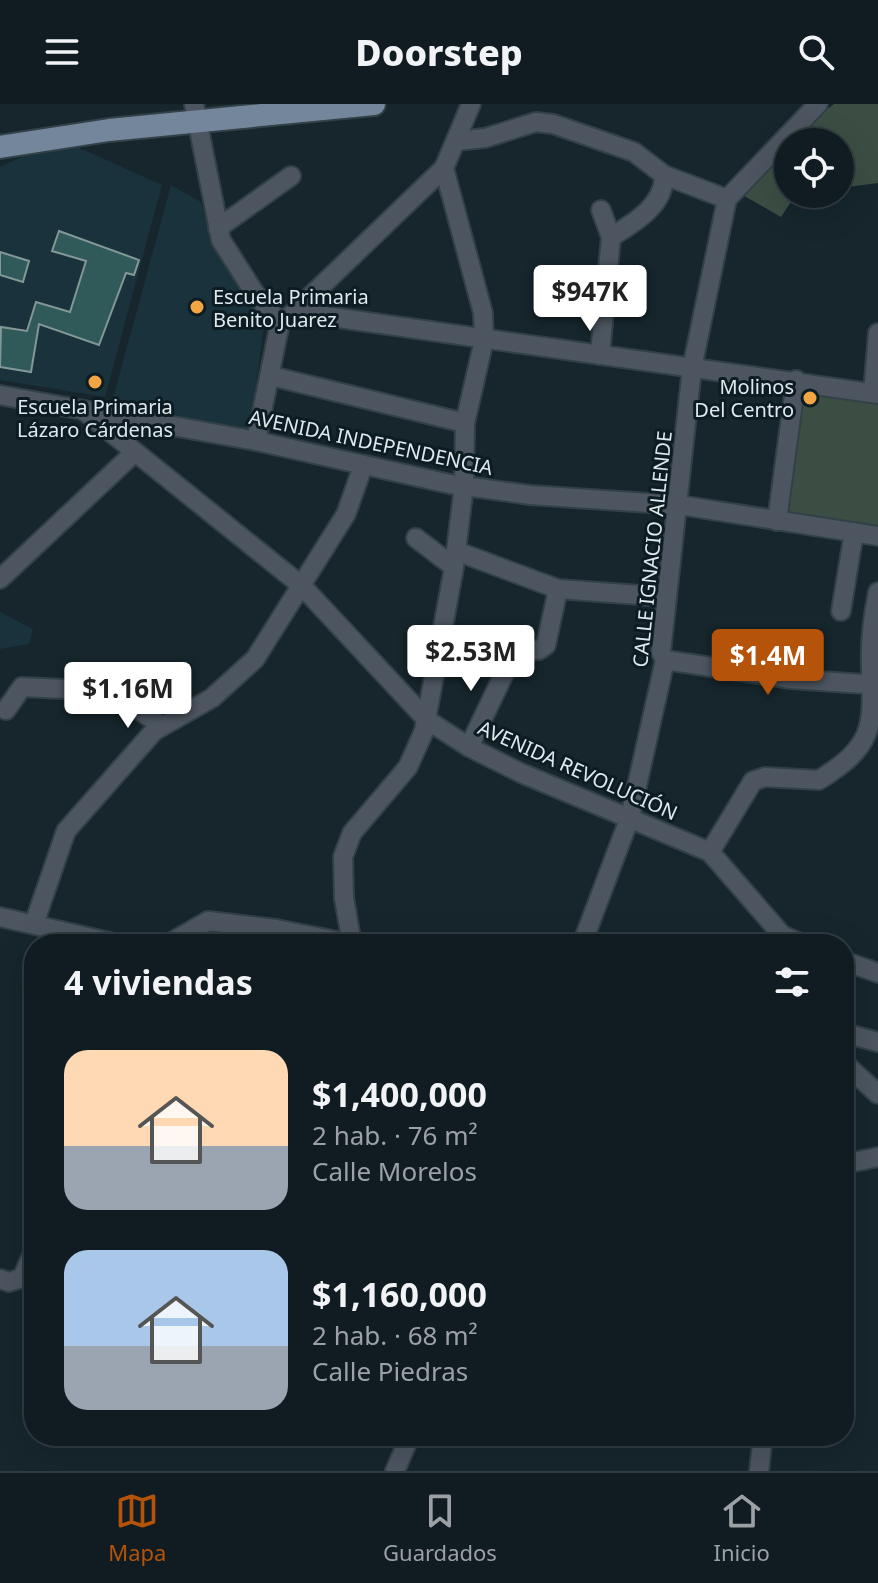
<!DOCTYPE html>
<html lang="es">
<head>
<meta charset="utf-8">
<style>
	:root { --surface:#101c21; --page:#1e292e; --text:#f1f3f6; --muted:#9ca1a5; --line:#303a3f; --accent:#b45309 }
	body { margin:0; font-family:"Noto Sans",sans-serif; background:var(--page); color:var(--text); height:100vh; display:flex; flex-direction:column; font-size:30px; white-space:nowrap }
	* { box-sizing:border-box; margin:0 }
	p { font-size:26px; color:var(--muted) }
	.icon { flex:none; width:44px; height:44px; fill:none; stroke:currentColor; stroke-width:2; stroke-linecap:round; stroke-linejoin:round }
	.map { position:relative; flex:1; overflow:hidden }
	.panel { position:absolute; left:24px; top:830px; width:830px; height:512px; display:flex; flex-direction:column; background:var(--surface); border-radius:32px; box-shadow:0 8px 32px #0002,0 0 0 2px var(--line) }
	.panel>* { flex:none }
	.fabs { position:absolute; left:774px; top:24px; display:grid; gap:16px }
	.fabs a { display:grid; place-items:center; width:80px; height:80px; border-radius:50%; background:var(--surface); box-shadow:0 8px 32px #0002,0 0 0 2px var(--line); font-size:40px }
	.price { position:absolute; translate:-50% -68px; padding:0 18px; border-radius:8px; background:#fff; color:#222; font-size:26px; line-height:52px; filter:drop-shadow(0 2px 4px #0008) }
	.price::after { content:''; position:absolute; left:50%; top:48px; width:24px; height:18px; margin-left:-12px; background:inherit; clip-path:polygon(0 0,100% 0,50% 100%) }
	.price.on { background:var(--accent); color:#fff }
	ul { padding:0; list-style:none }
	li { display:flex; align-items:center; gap:24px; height:200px; padding:0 40px }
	li span { display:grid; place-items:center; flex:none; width:224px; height:160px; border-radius:24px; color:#555 }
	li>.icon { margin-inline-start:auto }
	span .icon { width:96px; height:96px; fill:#fffc; stroke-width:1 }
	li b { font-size:34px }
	h2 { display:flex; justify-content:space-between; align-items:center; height:96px; padding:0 40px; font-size:34px }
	header { display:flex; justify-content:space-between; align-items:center; height:104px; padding:0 40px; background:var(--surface); font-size:36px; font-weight:800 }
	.dock { display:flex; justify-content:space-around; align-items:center; height:112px; border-top:2px solid var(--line); background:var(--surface); font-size:22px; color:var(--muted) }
	.dock a { display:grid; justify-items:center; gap:4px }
	.dock .on { color:var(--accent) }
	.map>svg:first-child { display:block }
</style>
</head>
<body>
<header><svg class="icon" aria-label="menu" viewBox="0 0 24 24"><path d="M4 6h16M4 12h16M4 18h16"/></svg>Doorstep<svg class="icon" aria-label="search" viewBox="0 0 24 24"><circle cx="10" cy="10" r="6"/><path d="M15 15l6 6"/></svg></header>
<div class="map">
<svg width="878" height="1367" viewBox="0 0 878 1367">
	<rect width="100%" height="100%" fill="#16262c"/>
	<g fill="#1a323b">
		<path d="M 73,41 L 162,81 L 105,293 L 0,276 L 0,63 L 30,49 Z"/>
		<path d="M 171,81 L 201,98 L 210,131 L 225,162 L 265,213 L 250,328 L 112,298 Z"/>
		<path d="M 0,508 L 33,525 L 29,540 L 0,545 Z"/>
	</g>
	<g fill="#3c4e44">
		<path d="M 834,0 L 878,0 L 878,79 L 840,84 L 840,38 L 788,38 L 788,90 L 796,90 L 781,113 L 741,90 L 768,50 Z"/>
		<path d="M 800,283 L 878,297 L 878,428 L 808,418 L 787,407 Z"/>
	</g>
	<g fill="#305a59" stroke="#839896" stroke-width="2">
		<path d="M 59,127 L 139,156 L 134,171 L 126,169 L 99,241 L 39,220 L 31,268 L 0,263 L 1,223 L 27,227 L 36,198 L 70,208 L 86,157 L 52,147 Z"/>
		<path d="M 0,148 L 29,157 L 23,178 L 0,171 Z"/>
	</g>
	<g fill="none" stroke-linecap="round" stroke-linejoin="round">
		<g stroke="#324147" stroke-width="22">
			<g id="minor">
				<path d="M 194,0 L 221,136 L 254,188 L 280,219"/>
				<path d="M 456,37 L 485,34 L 536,18 L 553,20 L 634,48 L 664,71 L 727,95"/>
				<path d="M 727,95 L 818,0"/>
				<path d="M 601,106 L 611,133"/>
				<path d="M 218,124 L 291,72"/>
				<path d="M 296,208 L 878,290"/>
				<path d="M 290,212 L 444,64"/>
				<path d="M 600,251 L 611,133 C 634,119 665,101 664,71"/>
				<path d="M 271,272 L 465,319"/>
				<path d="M 873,289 L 878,229"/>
				<path d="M 0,291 L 256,337 L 450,380 L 530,391 L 679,401 L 878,432"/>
				<path d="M 83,306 L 302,482 L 427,616 L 469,643 L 521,669 L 710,748 L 782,831 L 803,840"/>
				<path d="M 256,337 L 280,219"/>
				<path d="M 777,417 L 796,276"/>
				<path d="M 416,434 L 454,463"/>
				<path d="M 456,447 L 558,485 L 667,493"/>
				<path d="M 0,475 L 135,348"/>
				<path d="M 841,507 L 854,428"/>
				<path d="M 665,556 L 791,575 L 878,581"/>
				<path d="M 6,606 L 22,583 L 105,587 L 118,591 L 162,622"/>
				<path d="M 469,643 L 515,547 L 539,546 L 546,541 L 558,485"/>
				<path d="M 710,748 L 753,677 L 765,673 L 819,676 C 875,641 873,623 871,562 C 870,538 873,512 878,488"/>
				<path d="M 0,813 L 118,840"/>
				<path d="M 34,820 L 66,727 L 154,627 L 212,594 L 255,555 L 346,410 L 363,362"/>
				<path d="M 168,840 L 208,817 L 276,825 L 353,840"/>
				<path d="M 352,840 L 344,794 L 343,753 L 352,729 L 408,663 L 424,627 L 454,463 L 464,382 L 465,319 L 484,236 L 483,209 L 444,64 L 471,0"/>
				<path d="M 582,840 L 630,713 L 665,556 L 661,548 L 692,264 L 727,95"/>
				<path d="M 844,857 L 878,869"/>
				<path d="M 844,929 L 878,938"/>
				<path d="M 844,959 L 878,990"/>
				<path d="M 844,1060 L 878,1053"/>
				<path d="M 0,1175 L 9,1178 L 22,1174 L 34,1147"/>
				<path d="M 395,1367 L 410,1332"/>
				<path d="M 759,1367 L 763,1332"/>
			</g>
		</g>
		<g stroke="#324147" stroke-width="26">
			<path id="major" d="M 0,43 L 109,26 L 374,0"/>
		</g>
		<use href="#minor" stroke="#4c5560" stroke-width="18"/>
		<use href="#major" stroke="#74869c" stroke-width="22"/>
	</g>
	<g fill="#f3a443" stroke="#0d1c22" stroke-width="3">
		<circle cx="197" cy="203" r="8"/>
		<circle cx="95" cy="278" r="8"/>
		<circle cx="810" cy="294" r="8"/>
	</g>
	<g text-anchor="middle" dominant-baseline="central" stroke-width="6" stroke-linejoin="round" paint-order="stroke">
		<g font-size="20" fill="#dfe9ed" stroke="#0d1c22" text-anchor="start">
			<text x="213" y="192">Escuela Primaria<tspan x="213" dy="23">Benito Juarez</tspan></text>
			<text x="794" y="282" text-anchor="end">Molinos<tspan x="794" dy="23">Del Centro</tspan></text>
			<text x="95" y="302" text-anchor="middle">Escuela Primaria<tspan x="95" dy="23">Lázaro Cárdenas</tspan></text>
		</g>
		<g font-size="20" fill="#dfe9ed" stroke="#0d1c22">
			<text transform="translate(371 338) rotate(12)">AVENIDA INDEPENDENCIA</text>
			<text transform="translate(652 445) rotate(-84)">CALLE IGNACIO ALLENDE</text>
			<text transform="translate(578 666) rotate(24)">AVENIDA REVOLUCIÓN</text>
		</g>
	</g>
</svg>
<div class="fabs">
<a><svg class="icon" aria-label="locate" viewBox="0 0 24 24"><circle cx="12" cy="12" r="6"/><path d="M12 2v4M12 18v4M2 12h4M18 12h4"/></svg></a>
</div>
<b class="price" style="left:590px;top:229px">$947K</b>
<b class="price" style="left:471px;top:589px">$2.53M</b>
<b class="price on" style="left:768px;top:593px">$1.4M</b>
<b class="price" style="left:128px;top:626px">$1.16M</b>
<section class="panel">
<h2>4 viviendas<svg class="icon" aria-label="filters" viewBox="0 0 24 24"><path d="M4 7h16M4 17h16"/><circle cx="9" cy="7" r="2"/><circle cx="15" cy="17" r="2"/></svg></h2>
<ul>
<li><span style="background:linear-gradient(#ffd9b3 60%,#9aa5b1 0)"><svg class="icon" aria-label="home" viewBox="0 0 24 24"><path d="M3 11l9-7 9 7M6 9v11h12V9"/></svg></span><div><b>$1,400,000</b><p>2 hab. · 76 m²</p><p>Calle Morelos</p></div></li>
<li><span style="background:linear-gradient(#a9c7e8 60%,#9aa5b1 0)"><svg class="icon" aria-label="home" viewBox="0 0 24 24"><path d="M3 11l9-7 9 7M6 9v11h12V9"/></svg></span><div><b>$1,160,000</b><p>2 hab. · 68 m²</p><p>Calle Piedras</p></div></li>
</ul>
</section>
</div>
<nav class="dock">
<a class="on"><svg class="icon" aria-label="map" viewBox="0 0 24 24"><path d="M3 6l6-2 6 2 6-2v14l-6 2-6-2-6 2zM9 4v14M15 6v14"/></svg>Mapa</a>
<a><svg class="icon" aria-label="saved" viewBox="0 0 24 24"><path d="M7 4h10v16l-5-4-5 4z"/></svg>Guardados</a>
<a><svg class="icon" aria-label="home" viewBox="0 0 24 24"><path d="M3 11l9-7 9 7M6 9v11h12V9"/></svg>Inicio</a>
</nav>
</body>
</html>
